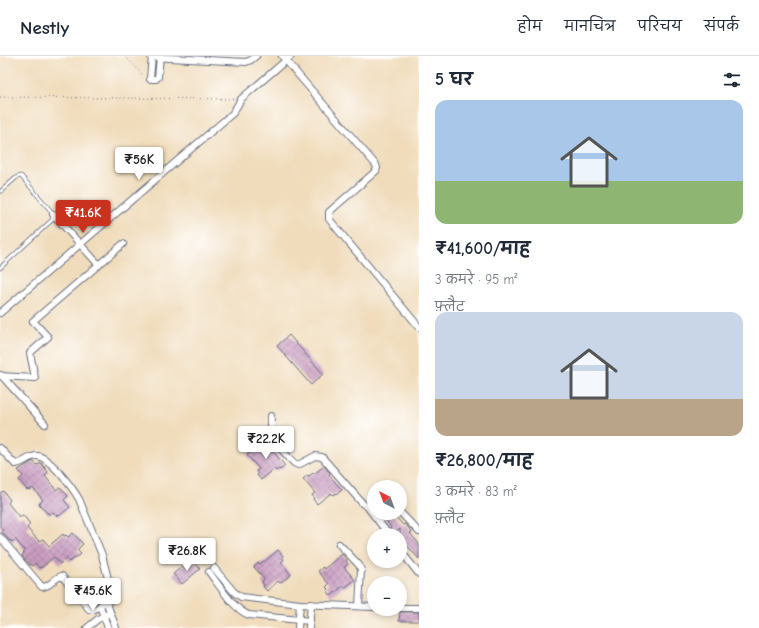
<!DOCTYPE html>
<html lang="hi">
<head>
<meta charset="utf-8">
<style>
	:root { --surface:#fff; --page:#f2f2f3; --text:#1f2937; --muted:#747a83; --line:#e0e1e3; --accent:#c8321e }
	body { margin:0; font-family:"Comic Neue","Playpen Sans Deva",sans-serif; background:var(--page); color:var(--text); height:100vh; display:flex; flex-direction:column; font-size:15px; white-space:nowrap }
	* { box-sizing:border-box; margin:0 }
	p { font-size:13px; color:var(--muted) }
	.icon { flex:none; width:22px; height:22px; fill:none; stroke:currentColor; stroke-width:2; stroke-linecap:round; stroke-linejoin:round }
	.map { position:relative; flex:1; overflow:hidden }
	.panel { display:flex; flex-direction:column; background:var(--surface); width:340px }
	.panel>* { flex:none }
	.needle { width:26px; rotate:319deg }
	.buttons { position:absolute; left:367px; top:424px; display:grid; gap:8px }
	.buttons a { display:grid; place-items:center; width:40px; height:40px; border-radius:50%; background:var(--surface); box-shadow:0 2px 6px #0003; font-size:20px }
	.price { position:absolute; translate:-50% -34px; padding:0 9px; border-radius:4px; background:#fff; color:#222; font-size:13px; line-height:26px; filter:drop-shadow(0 1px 2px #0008) }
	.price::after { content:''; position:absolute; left:50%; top:24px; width:12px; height:9px; margin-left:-6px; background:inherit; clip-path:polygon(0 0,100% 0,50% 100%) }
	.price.selected { background:var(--accent); color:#fff }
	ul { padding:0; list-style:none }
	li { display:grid; align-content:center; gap:8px; height:212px; padding:0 16px }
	li span { display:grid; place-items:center; height:124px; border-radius:12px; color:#555 }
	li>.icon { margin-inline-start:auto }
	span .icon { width:72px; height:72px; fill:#fffc; stroke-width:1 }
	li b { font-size:17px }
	h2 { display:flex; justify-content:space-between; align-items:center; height:48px; padding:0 16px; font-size:17px }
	header { display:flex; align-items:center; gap:24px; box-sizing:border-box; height:56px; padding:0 20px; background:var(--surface); border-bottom:1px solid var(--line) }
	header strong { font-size:19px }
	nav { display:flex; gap:22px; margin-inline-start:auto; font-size:14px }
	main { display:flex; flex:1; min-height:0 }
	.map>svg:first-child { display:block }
</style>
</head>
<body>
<header>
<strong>Nestly</strong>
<nav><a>होम</a><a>मानचित्र</a><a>परिचय</a><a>संपर्क</a></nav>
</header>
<main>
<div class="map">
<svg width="419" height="572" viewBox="0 0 419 572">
	<defs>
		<pattern id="building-cross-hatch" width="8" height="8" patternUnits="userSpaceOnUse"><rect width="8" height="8" fill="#ca9dc1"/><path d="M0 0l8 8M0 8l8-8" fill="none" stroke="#a380a0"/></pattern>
	</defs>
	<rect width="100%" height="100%" fill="#fff"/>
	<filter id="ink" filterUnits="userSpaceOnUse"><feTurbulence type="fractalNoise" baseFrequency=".025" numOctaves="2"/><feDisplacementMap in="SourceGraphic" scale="8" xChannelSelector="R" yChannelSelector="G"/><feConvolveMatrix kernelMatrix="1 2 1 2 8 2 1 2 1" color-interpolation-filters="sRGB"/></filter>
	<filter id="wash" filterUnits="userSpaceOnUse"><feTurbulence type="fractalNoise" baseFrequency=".012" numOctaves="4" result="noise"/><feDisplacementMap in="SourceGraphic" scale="16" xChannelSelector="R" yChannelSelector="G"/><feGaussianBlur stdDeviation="0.9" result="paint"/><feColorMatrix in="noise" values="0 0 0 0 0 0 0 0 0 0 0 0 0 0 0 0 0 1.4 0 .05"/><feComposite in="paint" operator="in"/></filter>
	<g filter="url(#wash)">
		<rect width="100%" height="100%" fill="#f0dcbb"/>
		<g id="blocks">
			<g fill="url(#building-cross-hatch)">
				<path d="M 289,279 L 323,318 L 311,329 L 277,290 Z"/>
				<path d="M 270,384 L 275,393 L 273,395 L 285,410 L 280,414 L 279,413 L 276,415 L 274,413 L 261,424 L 257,419 L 258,418 L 256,415 L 259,413 L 247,399 L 252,395 L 253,396 L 256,393 L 258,395 Z"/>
				<path d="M 33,405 L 37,409 L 41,407 L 48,416 L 45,420 L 56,434 L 60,431 L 68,440 L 64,444 L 70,451 L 59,460 L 58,459 L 57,460 L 53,456 L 49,458 L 48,457 L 47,457 L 39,448 L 43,444 L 33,432 L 30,434 L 28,433 L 27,434 L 19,424 L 23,420 L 18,414 Z"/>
				<path d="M 324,410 L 330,417 L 329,419 L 342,434 L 337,438 L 336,437 L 333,439 L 331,437 L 317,448 L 313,443 L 314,442 L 312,439 L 315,437 L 303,423 L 308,419 L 309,420 L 313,417 L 314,418 Z"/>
				<path d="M 3,435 L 10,444 L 8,447 L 19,461 L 23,459 L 30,468 L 27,472 L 39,485 L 43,483 L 49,490 L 63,478 L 64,480 L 66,479 L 68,481 L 73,477 L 83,488 L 77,494 L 81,498 L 69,506 L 66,502 L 60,508 L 54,501 L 41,512 L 40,511 L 39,512 L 35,507 L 32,510 L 30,508 L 30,509 L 22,500 L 25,495 L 15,483 L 12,486 L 11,484 L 10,485 L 2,476 L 3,474 L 0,471 L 0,437 Z"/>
				<path d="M 392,457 L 403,469 L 405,468 L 412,476 L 410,477 L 419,488 L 419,503 L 402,484 L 400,486 L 400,473 L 394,478 L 390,473 L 391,471 L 385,463 Z"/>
				<path d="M 278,494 L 283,500 L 282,501 L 284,504 L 281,506 L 291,519 L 280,527 L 278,525 L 267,535 L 263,530 L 264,529 L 262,526 L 264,523 L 254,511 L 258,507 L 260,508 L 263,505 L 264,506 Z"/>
				<path d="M 342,498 L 347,504 L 346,505 L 348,508 L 344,511 L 355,524 L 344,532 L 343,530 L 331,540 L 327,534 L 328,533 L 326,531 L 329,528 L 318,515 L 323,511 L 324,513 Z"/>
				<path d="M 192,503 L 200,513 L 182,528 L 173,518 Z"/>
				<path d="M 400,556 L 419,556 L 419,565 L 399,565 Z"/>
			</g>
		</g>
	</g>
	<g filter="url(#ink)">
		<use href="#blocks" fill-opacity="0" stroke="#666c7f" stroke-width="1"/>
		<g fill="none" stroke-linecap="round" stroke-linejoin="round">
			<g stroke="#666c7f" stroke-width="4.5">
				<path id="lane" d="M 0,136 L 17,121 L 21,120 L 51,155 L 53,161 L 52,164 L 0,212"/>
			</g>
			<g stroke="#666c7f" stroke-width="8">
				<g id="street">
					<path d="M 152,0 L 150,23 L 156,23 L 158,21 L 160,0"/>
					<path d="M 282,0 L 376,109 L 377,112 L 376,115 L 329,156 L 329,163 L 419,271"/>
					<path d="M 151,1 L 246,6 L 251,4 L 256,0"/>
					<path d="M 53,158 L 99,209"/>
					<path d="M 0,257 L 233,57 L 241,43 L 291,0"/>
					<path d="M 1,319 L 45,368"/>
					<path d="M 0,320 L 35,322 L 30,297 L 48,281 L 33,265 L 123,188"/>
					<path d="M 271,360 C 269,382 280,393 294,407 L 298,409 L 315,400 L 322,401 L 363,448 L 374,455"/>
					<path d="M 0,392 L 15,408 C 23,408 29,399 38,400 C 51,403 72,431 79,443 L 102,499 L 112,539 L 100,550 L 93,554 L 89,553 L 62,520 C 54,521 51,531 42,531 L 0,481"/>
					<path d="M 369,453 L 389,479"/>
					<path d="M 400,456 L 419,476"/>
					<path d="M 339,488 L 359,509 L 361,514 L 359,550"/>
					<path d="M 400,494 L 419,518"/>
					<path d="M 214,512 L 234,536 L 241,541 L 300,548 L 374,551"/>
					<path d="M 209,516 C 219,529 234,554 249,559 L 310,565"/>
					<path d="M 106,545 L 116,572"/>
					<path d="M 100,550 L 108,572"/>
					<path d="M 400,552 L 419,552"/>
					<path d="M 87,572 L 98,563 L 110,557"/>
					<path d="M 298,572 L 300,548"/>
					<path d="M 309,572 L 311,548"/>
				</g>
			</g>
			<g stroke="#666c7f" stroke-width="1" stroke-dasharray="1 3" stroke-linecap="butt">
				<path d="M 125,0 L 144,20"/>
				<path d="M 0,41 L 234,43"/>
			</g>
			<use href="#lane" stroke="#fff" stroke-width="3"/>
			<use href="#street" stroke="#fff" stroke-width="6"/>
		</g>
	</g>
</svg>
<div class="buttons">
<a><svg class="needle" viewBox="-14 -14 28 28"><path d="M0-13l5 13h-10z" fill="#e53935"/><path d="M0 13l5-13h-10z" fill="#747a83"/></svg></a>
<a>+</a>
<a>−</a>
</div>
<b class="price" style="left:139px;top:125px">₹56K</b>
<b class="price selected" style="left:83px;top:178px">₹41.6K</b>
<b class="price" style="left:266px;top:404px">₹22.2K</b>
<b class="price" style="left:187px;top:516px">₹26.8K</b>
<b class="price" style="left:93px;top:556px">₹45.6K</b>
</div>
<section class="panel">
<h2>5 घर<svg class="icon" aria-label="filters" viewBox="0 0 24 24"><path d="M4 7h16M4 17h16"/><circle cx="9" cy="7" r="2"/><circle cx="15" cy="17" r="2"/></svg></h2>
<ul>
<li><span style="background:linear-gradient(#a9c7e8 65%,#8fb573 0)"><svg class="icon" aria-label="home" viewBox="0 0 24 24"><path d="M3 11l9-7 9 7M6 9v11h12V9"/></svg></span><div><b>₹41,600/माह</b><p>3 कमरे · 95 m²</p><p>फ़्लैट</p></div></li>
<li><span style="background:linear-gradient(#c9d6e8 70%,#b9a48a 0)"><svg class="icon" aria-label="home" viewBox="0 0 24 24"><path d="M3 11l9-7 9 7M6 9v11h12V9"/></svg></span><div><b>₹26,800/माह</b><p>3 कमरे · 83 m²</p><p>फ़्लैट</p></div></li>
</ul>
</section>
</main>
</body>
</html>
